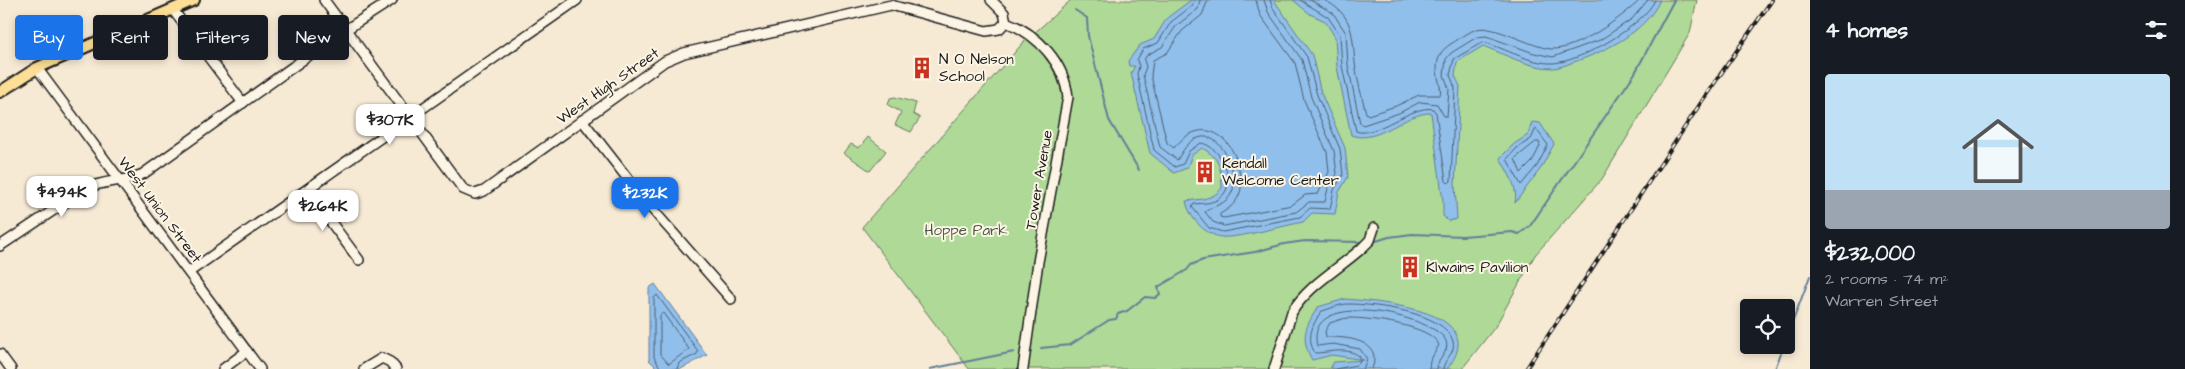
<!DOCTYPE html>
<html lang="en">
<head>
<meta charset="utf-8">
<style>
	:root { --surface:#171b24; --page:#20242c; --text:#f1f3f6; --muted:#9ea1a6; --accent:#1a73e8 }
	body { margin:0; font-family:"Architects Daughter",sans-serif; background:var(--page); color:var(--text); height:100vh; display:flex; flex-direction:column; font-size:19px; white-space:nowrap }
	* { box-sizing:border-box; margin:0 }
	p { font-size:16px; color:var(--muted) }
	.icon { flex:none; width:28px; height:28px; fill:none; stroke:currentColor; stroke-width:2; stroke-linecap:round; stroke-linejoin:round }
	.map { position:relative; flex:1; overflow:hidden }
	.drawer { display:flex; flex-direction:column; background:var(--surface); width:375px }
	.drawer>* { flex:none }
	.guide { position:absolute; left:15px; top:15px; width:475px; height:45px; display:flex; gap:10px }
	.tools { position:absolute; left:1740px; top:299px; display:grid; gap:10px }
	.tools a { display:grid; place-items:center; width:55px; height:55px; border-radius:5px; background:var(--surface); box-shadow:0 2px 8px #0003; font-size:25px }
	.price { position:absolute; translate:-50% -42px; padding:0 11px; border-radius:10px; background:#fff; color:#222; font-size:16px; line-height:32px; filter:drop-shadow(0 1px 2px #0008) }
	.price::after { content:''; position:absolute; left:50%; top:30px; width:15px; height:11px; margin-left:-8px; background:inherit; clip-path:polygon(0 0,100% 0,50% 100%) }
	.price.on { background:var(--accent); color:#fff }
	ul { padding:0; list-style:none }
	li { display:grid; align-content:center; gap:10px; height:265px; padding:0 15px }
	li span { display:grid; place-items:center; height:155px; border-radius:5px; color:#555 }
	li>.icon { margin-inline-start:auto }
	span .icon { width:90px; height:90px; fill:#fffc; stroke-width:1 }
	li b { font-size:21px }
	h2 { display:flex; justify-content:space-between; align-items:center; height:60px; padding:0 15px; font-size:21px }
	.pill { padding:0 18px; border-radius:5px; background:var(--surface); box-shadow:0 2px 8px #0003; font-size:18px; line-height:45px }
	.pill.on { background:var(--accent); color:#fff }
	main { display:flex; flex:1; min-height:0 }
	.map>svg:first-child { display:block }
</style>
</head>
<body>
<main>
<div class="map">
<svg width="1810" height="369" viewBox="0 0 1810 369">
	<rect width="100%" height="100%" fill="#f7ead5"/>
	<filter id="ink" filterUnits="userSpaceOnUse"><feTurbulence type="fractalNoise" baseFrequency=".02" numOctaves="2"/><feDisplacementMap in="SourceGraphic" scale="10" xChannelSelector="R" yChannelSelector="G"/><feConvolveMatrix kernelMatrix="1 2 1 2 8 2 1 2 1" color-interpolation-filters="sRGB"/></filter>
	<g filter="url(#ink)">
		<g fill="#aed997" stroke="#657a5a">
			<path d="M 1071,0 L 1697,0 L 1690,33 L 1602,179 L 1535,255 L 1495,327 L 1462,369 L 969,369 L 862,227 L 1022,44 Z"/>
			<path d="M 895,97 L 916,103 L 913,114 L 920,118 L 911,132 L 895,125 L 901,112 L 888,105 L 890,98 Z"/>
			<path d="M 868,137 L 886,151 L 870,171 L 844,153 L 851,144 L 859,148 Z"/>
		</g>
		<g fill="#91bfeb" stroke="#627e98">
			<path d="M 1191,0 L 1274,0 L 1312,55 L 1321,93 L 1345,148 L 1348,177 L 1339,192 L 1335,214 L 1312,213 L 1303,222 C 1287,225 1235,239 1222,237 C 1204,235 1189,217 1186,201 C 1200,199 1213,200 1222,188 C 1221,168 1220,158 1202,148 L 1192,155 L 1187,168 L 1174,173 L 1150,153 L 1131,73 L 1135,66 L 1129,66 L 1128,61 L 1140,45 L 1154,39 L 1167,18 Z"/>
			<path d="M 1293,0 L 1660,0 C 1645,33 1604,52 1571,63 C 1566,65 1558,68 1553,68 C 1529,68 1504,54 1483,46 L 1457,62 L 1455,76 L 1460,86 L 1455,185 L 1457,219 L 1448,221 L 1443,216 L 1443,201 L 1431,113 C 1406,112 1378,145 1351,135 L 1337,67 L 1335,37 L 1325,21 L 1310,14 Z"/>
			<path d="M 1532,122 L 1540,123 L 1554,144 L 1541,168 L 1515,203 C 1518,186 1508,173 1500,158 L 1514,144 L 1528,135 Z"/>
			<path d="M 655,284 L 707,355 L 681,369 L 658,369 L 649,360 L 649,288 Z"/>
			<path d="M 1345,299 C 1379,302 1494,310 1447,369 L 1334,369 L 1330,367 L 1334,362 L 1364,360 L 1332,355 L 1312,360 C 1300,338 1305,327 1318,307 Z"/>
		</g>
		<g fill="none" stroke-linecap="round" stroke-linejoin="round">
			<g stroke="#4b5d6f" stroke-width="1">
				<path d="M 1194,0 L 1192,6 L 1171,22 L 1158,43 L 1143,49 L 1137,60 L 1139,66 L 1137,74 L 1154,150 L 1175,167 L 1183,164 L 1189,151 L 1201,143 C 1221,146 1238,183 1221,197 C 1213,204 1204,203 1194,204 L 1192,207 L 1209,228 L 1223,232 L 1300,217 L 1310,208 L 1330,209 L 1334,190 L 1343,175 L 1340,149 L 1317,95 L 1307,57 L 1273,8 L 1270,0"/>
				<path d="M 1200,0 L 1198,9 L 1176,26 L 1162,47 L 1147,55 L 1144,60 L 1146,67 L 1143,75 L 1160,147 L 1177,160 C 1183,152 1186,142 1198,138 C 1221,129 1240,175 1232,192 C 1227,205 1213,205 1205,212 L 1213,222 L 1224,226 L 1296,212 L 1309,202 L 1325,202 L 1328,188 L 1337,174 L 1334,151 L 1311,97 L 1302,60 L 1268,12 L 1264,0"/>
				<path d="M 1208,0 L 1202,15 L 1182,31 L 1167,53 L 1153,60 L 1151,76 L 1167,143 L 1174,148 C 1203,112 1236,137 1240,176 C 1241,183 1242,189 1239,195 C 1235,205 1228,209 1220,214 L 1220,217 L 1224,218 L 1292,205 L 1305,195 L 1318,194 L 1329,172 L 1327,152 L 1304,100 L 1295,63 L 1260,15 L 1256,0"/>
				<path d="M 1300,0 L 1328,17 L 1340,35 L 1342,66 L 1356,131 C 1374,139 1413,104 1433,109 L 1436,113 L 1446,181 L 1448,183 L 1451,181 L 1455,88 L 1450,75 L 1454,59 L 1483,42 C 1505,48 1530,64 1553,63 C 1581,62 1644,25 1655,0"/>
				<path d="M 1310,0 L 1333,13 L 1346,33 L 1348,65 L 1360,123 L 1363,125 L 1399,113 L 1420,102 L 1437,104 L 1444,116 L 1447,116 L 1449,89 L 1444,75 L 1446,59 L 1451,53 L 1477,37 L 1486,36 L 1534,53 L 1553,57 L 1600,40 L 1632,19 L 1648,0"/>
				<path d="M 1324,0 C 1354,15 1352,34 1355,63 C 1357,80 1362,97 1366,113 L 1368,115 L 1396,106 L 1419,95 L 1440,95 C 1443,85 1432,72 1440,55 C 1443,48 1451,44 1457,40 C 1464,36 1470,31 1477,29 C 1493,24 1531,47 1551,49 C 1575,51 1623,17 1640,0"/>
				<path d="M 1536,129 L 1548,145 L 1537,166 L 1521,185 L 1507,159 L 1517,148 L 1531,139 Z"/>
				<path d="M 1536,142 L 1539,142 L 1540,146 L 1532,162 L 1521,173 L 1515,159 Z"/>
				<path d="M 663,313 L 689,349 L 669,364 L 660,354 L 660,316 Z"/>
				<path d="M 661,369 L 654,357 L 654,298 L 657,295 L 698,351 L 697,354 L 679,363 L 677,369"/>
				<path d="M 1335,369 L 1357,365 L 1360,362 L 1360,357 C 1349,346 1328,353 1315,353 C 1306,339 1312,324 1322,311 C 1330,309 1339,304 1348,304 C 1373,304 1445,312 1453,341 C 1456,354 1444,358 1443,369"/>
				<path d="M 1363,369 L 1367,359 L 1360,349 L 1333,344 L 1317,346 C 1303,285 1438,317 1446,341 C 1450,353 1437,358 1437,369"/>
				<path d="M 1372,369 C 1384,339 1345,337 1326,337 L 1325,331 L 1330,323 C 1336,321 1343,318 1349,318 C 1369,318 1431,325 1439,345 L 1430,361 L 1429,369"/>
			</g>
			<g stroke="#627e98" stroke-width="2">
				<path d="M 1075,10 L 1087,18 L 1088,36 L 1109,120 L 1139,170"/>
				<path d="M 1373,242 L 1389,237 L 1412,234 L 1463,236 L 1512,232 L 1519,234 L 1530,226 L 1635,73 L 1674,0"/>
				<path d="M 1786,339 L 1810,276"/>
				<path d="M 1041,348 L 1070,345 L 1109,320 L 1116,319 L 1118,314 L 1127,311 L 1145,297 L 1155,298 L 1160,294 L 1158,287 L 1187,270 L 1191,265 L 1203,260 L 1255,252 L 1284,244 L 1305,241 L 1363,242"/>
				<path d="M 930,369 L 1014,352"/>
				<path d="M 1775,369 L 1784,345"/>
			</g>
			<g stroke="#1c1c1c" stroke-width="12">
				<g id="minor">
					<path d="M 324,0 L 463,189 L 475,194 L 484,191 L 665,61 L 684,53 L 891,5 L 986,31 L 999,29 L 1006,22"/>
					<path d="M 991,0 L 1004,13 L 1006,22"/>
					<path d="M 173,10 L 243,103"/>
					<path d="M 1006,22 C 1038,34 1064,63 1068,97 L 1038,262 L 1023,369"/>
					<path d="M 37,68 L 260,369"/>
					<path d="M 582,120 L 646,202 L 731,299"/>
					<path d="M 307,190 L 359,260"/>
					<path d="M 0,246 L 87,188 C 105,180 125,182 143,174 L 336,36 L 392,0"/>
					<path d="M 189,272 L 577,0"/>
					<path d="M 0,354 L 11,369"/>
					<path d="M 223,369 L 247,351"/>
					<path d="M 364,369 L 382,358 L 390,362 L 396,369"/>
					<path d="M 1274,369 L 1292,312 C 1307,286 1340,268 1362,248 L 1370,240 L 1374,228"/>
				</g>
			</g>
			<g stroke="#1c1c1c" stroke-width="14">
				<path id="major" d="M 0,92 L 37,68 L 194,0"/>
			</g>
			<use href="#minor" stroke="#fcf5e5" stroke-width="9"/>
			<use href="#major" stroke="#fcde96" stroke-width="10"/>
			<g stroke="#1c1c1c" stroke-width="4">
				<path id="rail" d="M 1526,369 L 1704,98 L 1772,0"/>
			</g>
			<use href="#rail" stroke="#fcf5e5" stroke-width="2" stroke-dasharray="5.5" stroke-linecap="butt"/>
		</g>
	</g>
	<defs>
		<g id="building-bare" transform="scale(1.725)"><path d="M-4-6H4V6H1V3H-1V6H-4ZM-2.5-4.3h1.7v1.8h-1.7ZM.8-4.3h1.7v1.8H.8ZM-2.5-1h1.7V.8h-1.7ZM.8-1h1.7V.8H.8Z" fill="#c8321e" stroke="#fcf5e5" stroke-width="2.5" paint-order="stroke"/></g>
	</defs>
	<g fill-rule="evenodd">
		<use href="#building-bare" x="922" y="68"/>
		<use href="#building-bare" x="1205" y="172"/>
		<use href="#building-bare" x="1410" y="267"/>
	</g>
	<g text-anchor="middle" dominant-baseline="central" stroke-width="4" stroke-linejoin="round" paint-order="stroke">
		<g font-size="15" fill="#1c1c1c" stroke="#fcf5e5" text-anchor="start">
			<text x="939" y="59">N O Nelson<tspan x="939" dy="17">School</tspan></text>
			<text x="1222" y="163">Kendall<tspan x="1222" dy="17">Welcome Center</tspan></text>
			<text x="1426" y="267">Klwains Pavilion</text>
		</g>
		<g font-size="15" fill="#1c1c1c" stroke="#fcf5e5">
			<text transform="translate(608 86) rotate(-35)">West High Street</text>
			<text transform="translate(1039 180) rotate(-80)">Tower Avenue</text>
			<text transform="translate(160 210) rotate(53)">West Union Street</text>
		</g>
		<g font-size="15" fill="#485541" stroke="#fcf5e5">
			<text x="966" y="230">Hoppe Park</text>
		</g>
	</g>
</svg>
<div class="tools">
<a><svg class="icon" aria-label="locate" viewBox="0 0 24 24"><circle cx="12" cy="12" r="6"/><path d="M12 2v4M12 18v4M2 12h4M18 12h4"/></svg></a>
</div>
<b class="price" style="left:390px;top:146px">$307K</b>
<b class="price" style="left:62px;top:218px">$494K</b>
<b class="price on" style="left:645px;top:219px">$232K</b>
<b class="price" style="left:323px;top:232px">$264K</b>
<div class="guide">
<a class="pill on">Buy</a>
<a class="pill">Rent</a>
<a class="pill">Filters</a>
<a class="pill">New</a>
</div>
</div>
<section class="drawer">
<h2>4 homes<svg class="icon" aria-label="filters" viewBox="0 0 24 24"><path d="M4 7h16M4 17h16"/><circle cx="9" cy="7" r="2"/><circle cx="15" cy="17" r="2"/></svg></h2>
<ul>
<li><span style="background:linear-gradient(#bfe0f5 75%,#9aa5b1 0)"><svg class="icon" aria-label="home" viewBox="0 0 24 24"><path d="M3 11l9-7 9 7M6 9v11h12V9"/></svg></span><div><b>$232,000</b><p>2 rooms · 74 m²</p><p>Warren Street</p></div></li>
</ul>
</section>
</main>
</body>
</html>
